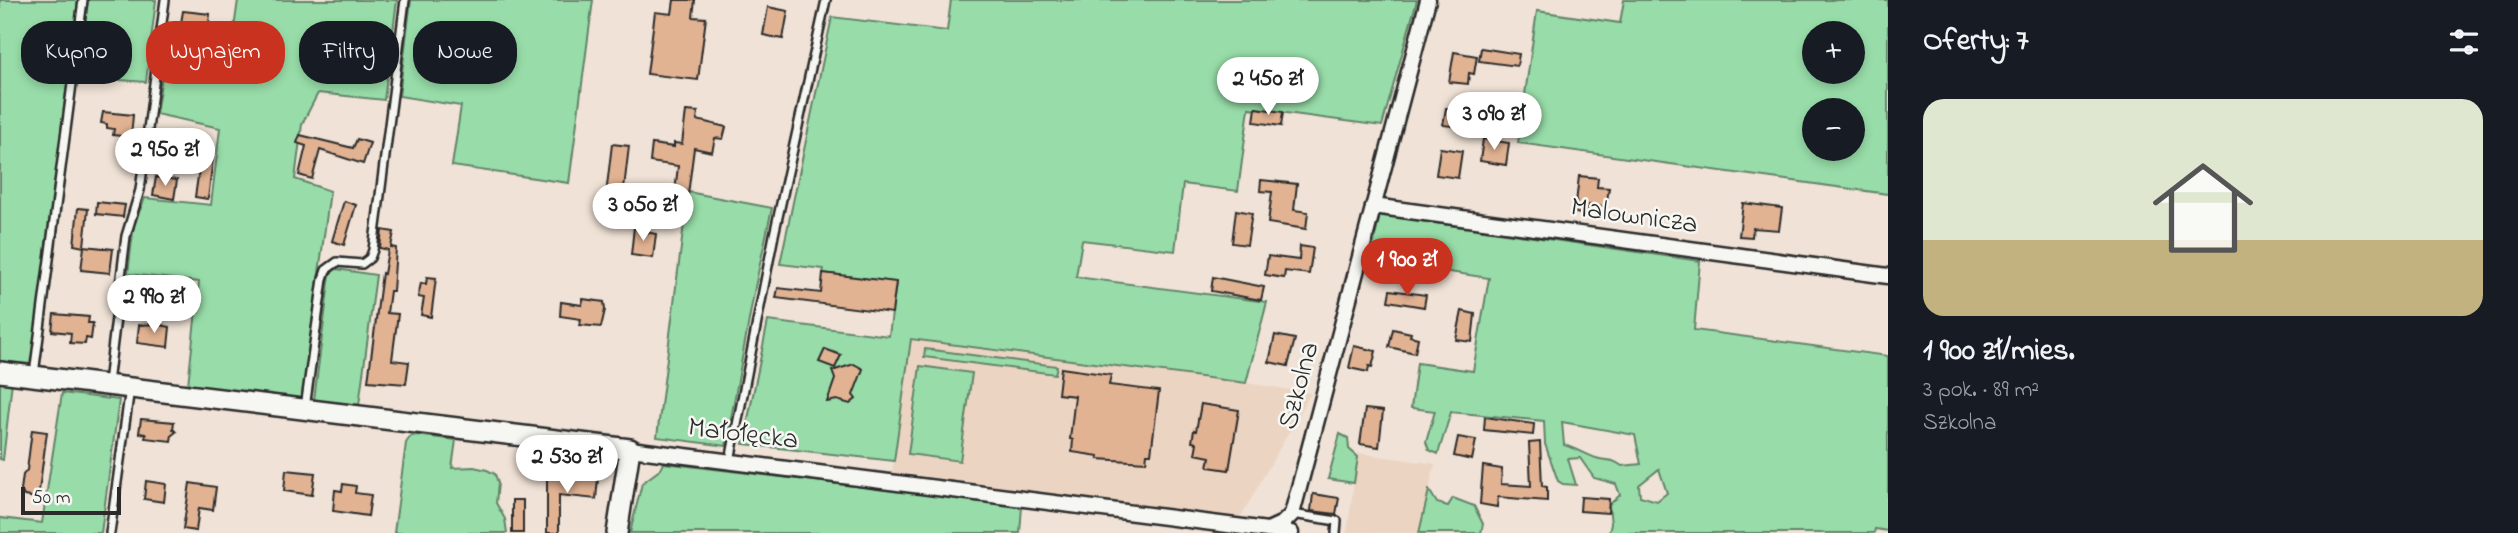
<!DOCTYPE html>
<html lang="pl">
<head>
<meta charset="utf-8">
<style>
	:root { --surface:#171b24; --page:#20242c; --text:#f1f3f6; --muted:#9ea1a6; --line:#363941; --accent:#c8321e }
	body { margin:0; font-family:"Indie Flower",sans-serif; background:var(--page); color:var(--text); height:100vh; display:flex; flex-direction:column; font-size:26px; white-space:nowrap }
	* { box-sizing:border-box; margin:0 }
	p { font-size:23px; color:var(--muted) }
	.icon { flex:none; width:38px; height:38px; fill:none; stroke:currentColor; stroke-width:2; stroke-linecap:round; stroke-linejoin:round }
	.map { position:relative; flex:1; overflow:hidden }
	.panel { display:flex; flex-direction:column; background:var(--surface); width:630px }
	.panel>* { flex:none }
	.banner { position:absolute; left:21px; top:21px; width:665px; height:63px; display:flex; gap:14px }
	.fabs { position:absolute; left:1802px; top:21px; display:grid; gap:14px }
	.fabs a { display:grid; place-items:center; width:63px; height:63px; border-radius:50%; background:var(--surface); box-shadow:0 4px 10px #0003; font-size:35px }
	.scale { position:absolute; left:21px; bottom:18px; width:100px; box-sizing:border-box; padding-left:7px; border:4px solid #2b2b2b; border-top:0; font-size:19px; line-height:24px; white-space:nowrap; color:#2b2b2b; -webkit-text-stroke:5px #f6f6f2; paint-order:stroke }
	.price { position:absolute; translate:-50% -60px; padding:0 16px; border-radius:24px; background:#fff; color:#222; font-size:23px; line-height:46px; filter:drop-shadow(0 2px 4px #0008) }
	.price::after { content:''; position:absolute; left:50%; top:42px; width:21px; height:16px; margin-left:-10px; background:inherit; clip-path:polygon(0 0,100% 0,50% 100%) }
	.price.active { background:var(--accent); color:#fff }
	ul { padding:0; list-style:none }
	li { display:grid; align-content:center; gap:14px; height:371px; padding:0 35px }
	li+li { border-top:2px solid var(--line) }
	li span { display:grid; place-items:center; height:217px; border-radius:21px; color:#555 }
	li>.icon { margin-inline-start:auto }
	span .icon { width:126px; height:126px; fill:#fffc; stroke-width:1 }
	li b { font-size:30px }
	h2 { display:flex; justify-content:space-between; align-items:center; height:84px; padding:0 35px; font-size:30px }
	.chip { padding:0 24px; border-radius:28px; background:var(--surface); box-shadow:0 4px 10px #0003; font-size:24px; line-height:63px }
	.chip.active { background:var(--accent); color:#fff }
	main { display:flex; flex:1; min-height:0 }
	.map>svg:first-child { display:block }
</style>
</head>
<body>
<main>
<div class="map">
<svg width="1888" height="533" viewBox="0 0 1888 533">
	<rect width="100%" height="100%" fill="#f0e2d6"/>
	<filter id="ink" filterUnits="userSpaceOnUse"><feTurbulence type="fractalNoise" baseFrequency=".0143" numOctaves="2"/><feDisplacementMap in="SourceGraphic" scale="14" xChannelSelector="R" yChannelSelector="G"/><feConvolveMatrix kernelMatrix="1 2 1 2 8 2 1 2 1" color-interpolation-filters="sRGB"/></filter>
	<g filter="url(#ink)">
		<g fill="#ecd4c2">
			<path d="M 910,339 L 1246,383 L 1311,393 L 1240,518 L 892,472 Z"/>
			<path d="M 1358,453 L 1435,464 L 1419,533 L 1347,533 Z"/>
		</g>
		<g fill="#98dda9" stroke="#62846a" stroke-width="2" fill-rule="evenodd">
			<path d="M 0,0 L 78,0 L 31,364 L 0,361 Z"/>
			<path d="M 88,0 L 156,0 L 146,82 L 78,77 Z"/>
			<path d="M 238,0 L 397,0 L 384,100 L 318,93 L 302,124 L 295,179 L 330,191 L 302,399 L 188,385 L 199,282 L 128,274 L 134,224 L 145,198 L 211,205 L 220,128 L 156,114 L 169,34 L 232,43 Z"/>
			<path d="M 411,0 L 593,0 L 569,183 L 452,166 L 461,106 L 399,96 Z"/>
			<path d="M 951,0 L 1417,0 L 1382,126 L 1249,108 L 1238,191 L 1183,184 L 1175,251 L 1082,240 L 1076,277 L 1267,302 L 1246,383 L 911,339 L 894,461 L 743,444 L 768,321 L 889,336 L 896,282 L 823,273 L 824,269 L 780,264 L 832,17 L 947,31 Z"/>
			<path d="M 1624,0 L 1888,0 L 1888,194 L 1518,143 L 1537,11 L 1620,23 ZM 1853,33 L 1853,72 L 1815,72 L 1815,33 ZM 1815,110 L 1853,110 L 1853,149 L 1815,149 Z"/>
			<path d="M 688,192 L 772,208 L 755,287 L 726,446 L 657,437 Z"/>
			<path d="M 1380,215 L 1700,261 L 1694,330 L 1888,356 L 1888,531 L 1875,529 L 1874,533 L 1609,533 L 1611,524 L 1609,505 L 1620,495 L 1616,484 L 1594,478 L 1580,458 L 1568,459 L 1576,485 L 1563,484 L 1558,481 L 1545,444 L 1544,421 L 1451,412 L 1438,454 L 1429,450 L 1426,442 L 1435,411 L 1411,408 L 1417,363 L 1473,371 L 1489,278 L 1370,260 ZM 1562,422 L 1635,435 L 1641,464 L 1622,466 C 1609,457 1608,462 1596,458 C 1585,454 1576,448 1564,445 ZM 1659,469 L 1667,493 L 1657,501 L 1640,496 L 1639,485 Z"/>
			<path d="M 336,269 L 376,275 L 359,405 L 314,400 L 330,274 Z"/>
			<path d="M 925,349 L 1057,366 L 1055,374 L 924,357 Z"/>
			<path d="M 920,366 L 972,373 L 960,461 L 908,454 Z"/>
			<path d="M 0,381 L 12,382 L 3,460 L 0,459 Z"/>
			<path d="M 62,393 L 119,400 L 101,533 L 0,533 L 0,518 L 42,523 Z"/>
			<path d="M 1340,434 L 1348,438 L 1349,449 L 1358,457 L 1354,483 L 1328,479 Z"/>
			<path d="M 415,435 L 456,440 L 452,468 L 474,467 L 487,470 L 495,474 L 498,483 L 496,503 L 505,519 L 507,533 L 394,533 L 406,443 L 410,437 Z"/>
			<path d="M 664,463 L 1022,506 L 1020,533 L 630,533 L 642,483 L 661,469 Z"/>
			<path d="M 1429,490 L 1437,503 L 1448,506 L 1453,498 L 1474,506 L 1483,524 L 1481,533 L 1419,533 Z"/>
		</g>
		<g fill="#e2b393" stroke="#2b2b2b" stroke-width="2">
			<path d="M 674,0 L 695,0 L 693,17 L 706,18 L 698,80 L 647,74 L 655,12 L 672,14 Z"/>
			<path d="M 768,7 L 788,11 L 783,39 L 763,35 Z"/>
			<path d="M 183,11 L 210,14 L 208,32 L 180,29 Z"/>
			<path d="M 1481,48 L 1519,54 L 1517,66 L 1479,61 Z"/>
			<path d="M 1454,52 L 1477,56 L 1474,74 L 1469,73 L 1468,84 L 1449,82 Z"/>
			<path d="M 1256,108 L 1283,112 L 1281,126 L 1254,122 Z"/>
			<path d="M 1446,108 L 1478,112 L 1476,129 L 1443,125 Z"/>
			<path d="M 686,111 L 698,112 L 697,120 L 726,127 L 723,139 L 715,138 L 712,152 L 694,148 L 685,218 L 672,217 L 678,166 L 650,162 L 652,144 L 674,147 L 674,143 L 682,144 Z"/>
			<path d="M 103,112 L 133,115 L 131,137 L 113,135 L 114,129 L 107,128 L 107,124 L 101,123 Z"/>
			<path d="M 300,135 L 353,148 L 357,139 L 370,143 L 363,164 L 320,150 L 312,179 L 299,175 L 306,146 L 297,143 Z"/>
			<path d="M 1483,139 L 1509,143 L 1506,165 L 1480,161 Z"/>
			<path d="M 612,144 L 629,146 L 620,222 L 603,220 Z"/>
			<path d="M 1440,148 L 1462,151 L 1458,178 L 1436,175 Z"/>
			<path d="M 202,149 L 214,150 L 208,199 L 195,197 Z"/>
			<path d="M 1579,176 L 1598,178 L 1597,187 L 1609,188 L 1606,207 L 1589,205 L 1588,215 L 1575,213 Z"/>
			<path d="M 156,177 L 177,180 L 174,199 L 153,195 Z"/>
			<path d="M 1261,180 L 1297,184 L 1294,210 L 1308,212 L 1306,229 L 1268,223 L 1272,192 L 1260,191 Z"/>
			<path d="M 344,201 L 356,205 L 344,245 L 332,241 Z"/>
			<path d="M 97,202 L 125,205 L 123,217 L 96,214 Z"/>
			<path d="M 1743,203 L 1782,208 L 1779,230 L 1753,228 L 1752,237 L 1739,236 Z"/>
			<path d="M 78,208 L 88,209 L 84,246 L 113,249 L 110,273 L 81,270 L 84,247 L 74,245 Z"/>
			<path d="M 1236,210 L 1252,213 L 1247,245 L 1232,243 Z"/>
			<path d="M 634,227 L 646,228 L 646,232 L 656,234 L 653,258 L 631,255 Z"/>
			<path d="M 382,230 L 394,232 L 391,247 L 396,248 L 393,291 L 390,291 L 387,313 L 398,314 L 392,360 L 409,362 L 406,384 L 368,381 L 382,273 L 384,274 L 388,250 L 380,248 Z"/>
			<path d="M 1300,246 L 1313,248 L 1309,274 L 1285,271 L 1284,278 L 1265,275 L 1268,256 L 1299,260 Z"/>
			<path d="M 823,273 L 896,282 L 892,313 L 776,298 L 778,288 L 821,293 Z"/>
			<path d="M 427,277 L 436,278 L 431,317 L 421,315 L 424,298 L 418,297 L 421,283 L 426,284 Z"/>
			<path d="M 1213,277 L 1264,287 L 1261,300 L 1211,291 Z"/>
			<path d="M 1390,290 L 1426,295 L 1424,307 L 1388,301 Z"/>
			<path d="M 583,299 L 604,302 L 605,310 L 601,327 L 580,325 L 581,319 L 560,316 L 561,302 L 582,305 Z"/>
			<path d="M 1462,311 L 1475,314 L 1472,342 L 1456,340 Z"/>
			<path d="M 54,314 L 89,317 L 88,323 L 93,323 L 91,339 L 86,338 L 85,344 L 70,343 L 71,333 L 52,331 Z"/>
			<path d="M 156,324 L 170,327 L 168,347 L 137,343 L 139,325 Z"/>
			<path d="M 1393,329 L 1411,333 L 1410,336 L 1418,338 L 1415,353 L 1389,347 Z"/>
			<path d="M 1275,335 L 1295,339 L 1288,366 L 1269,362 Z"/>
			<path d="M 1354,346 L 1376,351 L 1372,367 L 1369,366 L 1368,372 L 1349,368 Z"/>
			<path d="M 825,349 L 841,355 L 835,368 L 819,362 Z"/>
			<path d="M 854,364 L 863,369 L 853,395 L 856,399 L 850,404 L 837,400 L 827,402 L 835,379 L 832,371 Z"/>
			<path d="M 1061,368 L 1111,375 L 1109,385 L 1159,391 L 1151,454 L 1147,454 L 1146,462 L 1098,459 L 1099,456 L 1072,452 L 1073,440 L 1070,439 L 1075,396 L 1058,394 Z"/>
			<path d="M 1201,404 L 1239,410 L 1229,470 L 1208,467 L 1210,457 L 1195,454 L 1197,443 L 1192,442 L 1194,430 L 1196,431 Z"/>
			<path d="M 1365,409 L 1383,411 L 1379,447 L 1360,444 Z"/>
			<path d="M 1485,417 L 1534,424 L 1533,435 L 1484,430 Z"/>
			<path d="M 141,419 L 174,422 L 173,429 L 176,432 L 172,435 L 171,441 L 145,438 L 146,434 L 139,433 Z"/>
			<path d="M 32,430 L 47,432 L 38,498 L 24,496 L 21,490 L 23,475 L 27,470 Z"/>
			<path d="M 1458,437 L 1476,440 L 1472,460 L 1454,456 Z"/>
			<path d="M 1540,442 L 1542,486 L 1547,487 L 1547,501 L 1498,497 L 1497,507 L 1480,504 L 1483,466 L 1502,469 L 1501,484 L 1531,486 L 1529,443 Z"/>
			<path d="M 286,470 L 315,473 L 312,495 L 284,491 Z"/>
			<path d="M 569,475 L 598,478 L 596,499 L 559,495 L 559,533 L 547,533 L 547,478 L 568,478 Z"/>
			<path d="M 146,481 L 166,484 L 164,502 L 144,499 Z"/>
			<path d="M 190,483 L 216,487 L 213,510 L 199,508 L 196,531 L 183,529 Z"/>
			<path d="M 343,484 L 356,486 L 355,493 L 371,495 L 368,516 L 333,511 L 335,490 L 342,491 Z"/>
			<path d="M 1313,494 L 1339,498 L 1336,514 L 1311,511 Z"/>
			<path d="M 1581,497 L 1609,499 L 1608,513 L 1580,511 Z"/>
			<rect x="512" y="500" width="11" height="33"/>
		</g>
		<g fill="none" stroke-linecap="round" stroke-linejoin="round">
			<g stroke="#2b2b2b" stroke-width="12">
				<g id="lane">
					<path d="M 34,374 L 83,0"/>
					<path d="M 108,383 L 126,236 L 140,190 L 165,0"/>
					<path d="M 305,408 L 323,279 L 326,270 L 337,262 L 362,264 L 370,258 L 373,250 L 405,0"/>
					<path d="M 730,461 L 774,235 L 826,0"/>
					<path d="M 1292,514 L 1337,521 L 1336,533"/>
					<path d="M 110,533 L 130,388"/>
				</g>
			</g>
			<g stroke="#2b2b2b" stroke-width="19">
				<g id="street">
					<path d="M 1373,206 L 1888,276"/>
					<path d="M 630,449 L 1291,533"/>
					<path d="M 1270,529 L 1283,523 L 1292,514 L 1428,0"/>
				</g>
			</g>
			<g stroke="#2b2b2b" stroke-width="24">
				<path id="secondary" d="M 0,372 L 630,449 L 617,533"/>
			</g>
			<use href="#lane" stroke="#f6f6f2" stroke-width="7"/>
			<use href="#street" stroke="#f6f6f2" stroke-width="14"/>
			<use href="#secondary" stroke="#f6f6f2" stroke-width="19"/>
		</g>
	</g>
	<g text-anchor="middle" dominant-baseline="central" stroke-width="5" stroke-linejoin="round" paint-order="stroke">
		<g font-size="28" fill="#2b2b2b" stroke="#f6f6f2">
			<text transform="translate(1634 217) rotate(8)">Malownicza</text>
			<text transform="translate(1300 386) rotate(-75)">Szkolna</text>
			<text transform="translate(743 435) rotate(7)">Małołęcka</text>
		</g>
	</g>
</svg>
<div class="fabs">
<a>+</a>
<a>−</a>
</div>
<div class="scale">50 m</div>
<b class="price" style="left:1268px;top:117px">2 450 zł</b>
<b class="price" style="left:1494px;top:152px">3 090 zł</b>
<b class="price" style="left:165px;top:188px">2 950 zł</b>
<b class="price" style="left:643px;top:243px">3 050 zł</b>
<b class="price active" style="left:1407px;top:298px">1 900 zł</b>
<b class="price" style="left:154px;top:335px">2 990 zł</b>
<b class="price" style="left:567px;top:495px">2 530 zł</b>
<div class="banner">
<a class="chip">Kupno</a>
<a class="chip active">Wynajem</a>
<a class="chip">Filtry</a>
<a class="chip">Nowe</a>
</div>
</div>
<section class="panel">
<h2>Oferty: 7<svg class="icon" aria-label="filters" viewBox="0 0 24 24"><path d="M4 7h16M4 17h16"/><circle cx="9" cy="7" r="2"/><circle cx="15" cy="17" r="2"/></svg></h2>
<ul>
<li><span style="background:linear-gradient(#dfe7d0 65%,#c2b280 0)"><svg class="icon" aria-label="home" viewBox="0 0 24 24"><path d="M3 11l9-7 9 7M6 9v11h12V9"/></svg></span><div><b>1 900 zł/mies.</b><p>3 pok. · 89 m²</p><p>Szkolna</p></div></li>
</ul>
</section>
</main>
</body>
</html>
